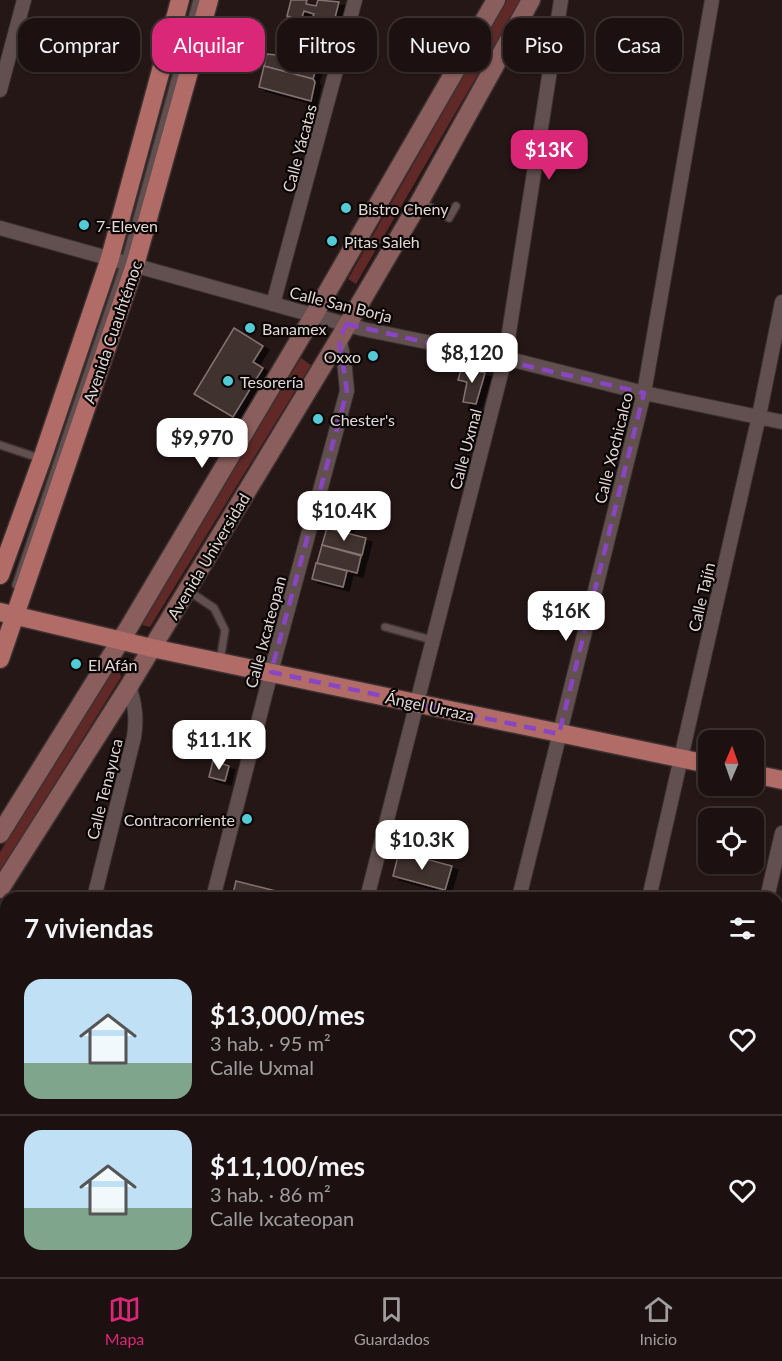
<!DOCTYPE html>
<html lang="es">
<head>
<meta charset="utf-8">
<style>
	:root { --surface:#1c1110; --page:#291f1e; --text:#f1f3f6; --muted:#a09d9f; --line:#3a3130; --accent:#db2777 }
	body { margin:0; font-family:Lato,sans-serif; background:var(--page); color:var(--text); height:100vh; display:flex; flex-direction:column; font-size:22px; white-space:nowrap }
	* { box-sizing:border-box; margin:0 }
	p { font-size:20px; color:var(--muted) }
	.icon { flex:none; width:33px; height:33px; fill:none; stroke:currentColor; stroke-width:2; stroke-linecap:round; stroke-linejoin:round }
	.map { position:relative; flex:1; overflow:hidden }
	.side { position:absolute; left:0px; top:892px; width:783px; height:386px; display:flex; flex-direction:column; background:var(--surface); border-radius:18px 18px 0 0; box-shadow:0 2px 4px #0004,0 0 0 2px var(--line) }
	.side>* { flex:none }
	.hud { position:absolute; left:18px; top:18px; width:747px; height:54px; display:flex; gap:12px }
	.needle { width:39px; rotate:2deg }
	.buttons { position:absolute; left:698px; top:730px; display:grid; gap:12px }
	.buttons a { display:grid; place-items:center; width:66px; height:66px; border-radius:12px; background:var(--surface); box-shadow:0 2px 4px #0004,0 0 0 2px var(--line); font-size:30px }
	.price { position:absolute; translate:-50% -51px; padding:0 14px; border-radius:12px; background:#fff; color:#222; font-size:20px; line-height:39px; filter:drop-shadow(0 2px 3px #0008) }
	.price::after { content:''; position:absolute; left:50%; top:36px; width:18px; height:14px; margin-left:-9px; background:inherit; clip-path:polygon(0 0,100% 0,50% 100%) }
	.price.selected { background:var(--accent); color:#fff }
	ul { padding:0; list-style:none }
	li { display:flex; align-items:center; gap:18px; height:150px; padding:0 24px }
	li+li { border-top:2px solid var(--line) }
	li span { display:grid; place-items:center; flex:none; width:168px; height:120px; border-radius:18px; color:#555 }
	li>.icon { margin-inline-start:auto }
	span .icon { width:72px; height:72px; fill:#fffc; stroke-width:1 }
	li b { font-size:26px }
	h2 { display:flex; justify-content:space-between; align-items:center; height:72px; padding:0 24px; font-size:26px }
	.pill { padding:0 21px; border-radius:18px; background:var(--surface); box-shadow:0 2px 4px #0004,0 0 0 2px var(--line); font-size:21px; line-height:54px }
	.pill.selected { background:var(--accent); color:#fff }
	.dock { display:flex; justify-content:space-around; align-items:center; height:84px; border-top:2px solid var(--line); background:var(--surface); font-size:16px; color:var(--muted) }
	.dock a { display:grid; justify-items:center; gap:3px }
	.dock .selected { color:var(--accent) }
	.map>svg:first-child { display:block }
</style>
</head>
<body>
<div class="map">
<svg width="782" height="1277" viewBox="0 0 782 1277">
	<defs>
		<filter id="shadow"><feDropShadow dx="6" dy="4" stdDeviation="0" flood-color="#0009"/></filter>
	</defs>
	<rect width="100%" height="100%" fill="#251716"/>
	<g fill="#602927">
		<path d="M 507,0 L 521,0 L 356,284 L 348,279 Z"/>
		<path d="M 301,358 L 311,365 L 150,627 L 138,624 Z"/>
		<path d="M 117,662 L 121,677 L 0,872 L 0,852 Z"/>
	</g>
	<g fill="#3f302e" stroke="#857371" stroke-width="1.5" filter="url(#shadow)">
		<path d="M 291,0 L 307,0 L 306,4 L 316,6 L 318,0 L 339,2 L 332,29 L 311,23 L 314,14 L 304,11 L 301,20 L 287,16 Z"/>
		<path d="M 287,18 L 303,22 L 300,33 L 313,37 L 316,26 L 331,30 L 323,56 L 308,53 L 311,44 L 296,40 L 294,48 L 279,44 Z"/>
		<path d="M 278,46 L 319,58 L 313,79 L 264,66 L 267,54 L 276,55 Z"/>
		<path d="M 264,66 L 313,79 L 315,82 L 311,101 L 259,87 Z"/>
		<path d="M 234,328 L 263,346 L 253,362 L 263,368 L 233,417 L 194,394 Z"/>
		<path d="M 462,367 L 485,373 L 476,404 L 463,402 L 467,382 L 458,380 Z"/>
		<path d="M 328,506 L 352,512 L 347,532 L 323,526 Z"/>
		<path d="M 327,528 L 366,538 L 362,555 L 322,545 Z"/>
		<path d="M 322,545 L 361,556 L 357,573 L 317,563 Z"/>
		<path d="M 316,563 L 347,571 L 343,587 L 312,579 Z"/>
		<path d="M 213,761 L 229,766 L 225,781 L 209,777 Z"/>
		<path d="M 399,852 L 452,866 L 445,890 L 393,876 Z"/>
		<path d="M 236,881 L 288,894 L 286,898 L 232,898 Z"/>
	</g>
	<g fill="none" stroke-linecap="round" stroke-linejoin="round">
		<g stroke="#3c3231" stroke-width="10">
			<g id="lane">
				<path d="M 420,201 L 449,218 L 456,206"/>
				<path d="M 0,445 L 42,459"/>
				<path d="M 16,585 L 125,262 L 197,0"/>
				<path d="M 187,590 L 214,608 L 225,630 L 220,661"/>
				<path d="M 385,627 L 432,640"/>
			</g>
		</g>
		<g stroke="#3c3231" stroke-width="16">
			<g id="street">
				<path d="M 0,90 L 24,0"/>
				<path d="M 0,228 L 363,329 L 505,358 L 644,393 L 782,422"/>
				<path d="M 273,304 L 355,0"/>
				<path d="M 94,898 L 134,737 C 137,718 135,704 129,686"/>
				<path d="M 213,898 L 271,672 L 347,391 L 344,359 L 339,339"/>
				<path d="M 367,898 L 505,358 L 561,0"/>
				<path d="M 519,898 L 644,393 L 712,0"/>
				<path d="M 649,898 L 759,416 L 782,302"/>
				<path d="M 767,898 L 782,833"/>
				<path d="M 777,1126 L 782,1127"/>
				<path d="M 0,1142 L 6,1147"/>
				<path d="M 0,1225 L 6,1207"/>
				<path d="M 153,1272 L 159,1277"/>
				<path d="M 117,1277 L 119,1272"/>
				<path d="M 269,1277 L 270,1272"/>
				<path d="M 423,1277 L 424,1272"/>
				<path d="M 561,1277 L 562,1272"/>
				<path d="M 684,1277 L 685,1272"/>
			</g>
		</g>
		<g stroke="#3c3231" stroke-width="21">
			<g id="secondary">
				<path d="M 0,834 L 129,627 L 314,315 L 496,0"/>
				<path d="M 0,889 L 129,686 L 339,339 L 420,201 L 531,0"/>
			</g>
		</g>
		<g stroke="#3c3231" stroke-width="21">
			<g id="primary">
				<path d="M 0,575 L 42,459 L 110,258 L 180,0"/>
				<path d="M 0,612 L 152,648 L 708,764"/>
				<path d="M 0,659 L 135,265 L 209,0"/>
				<path d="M 753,774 L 782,780"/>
			</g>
		</g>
		<use href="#lane" stroke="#61504f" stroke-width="7"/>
		<use href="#street" stroke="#61504f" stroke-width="14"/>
		<use href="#secondary" stroke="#8a5e5c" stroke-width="18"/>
		<use href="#primary" stroke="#b26c68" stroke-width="18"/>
	</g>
	<path fill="none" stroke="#8a46c2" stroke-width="4.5" stroke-dasharray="12 8" stroke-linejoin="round" d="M 347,324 L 644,393 L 559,734 L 271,672 L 347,391 L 339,339 Z"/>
	<g fill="#52cbd7" stroke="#0a0505" stroke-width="2">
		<circle cx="346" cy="208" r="6"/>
		<circle cx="84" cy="225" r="6"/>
		<circle cx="332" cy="241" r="6"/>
		<circle cx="250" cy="328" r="6"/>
		<circle cx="373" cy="356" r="6"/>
		<circle cx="228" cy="381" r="6"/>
		<circle cx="318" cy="419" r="6"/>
		<circle cx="76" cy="664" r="6"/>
		<circle cx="247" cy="819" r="6"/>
	</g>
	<g text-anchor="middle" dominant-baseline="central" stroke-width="4.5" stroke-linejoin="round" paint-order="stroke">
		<g font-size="16" fill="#e0d6d5" stroke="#0a0505">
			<text transform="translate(299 148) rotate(-75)">Calle Yácatas</text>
			<text transform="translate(341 304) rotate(14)">Calle San Borja</text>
			<text transform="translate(112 332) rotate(-71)">Avenida Cuauhtémoc</text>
			<text transform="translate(613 448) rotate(-76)">Calle Xochicalco</text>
			<text transform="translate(465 449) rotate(-75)">Calle Uxmal</text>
			<text transform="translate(208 556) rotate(-59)">Avenida Universidad</text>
			<text transform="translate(701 597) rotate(-77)">Calle Tajín</text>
			<text transform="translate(265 632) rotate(-75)">Calle Ixcateopan</text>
			<text transform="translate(430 706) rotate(12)">Ángel Urraza</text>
			<text transform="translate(104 789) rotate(-76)">Calle Tenayuca</text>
		</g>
		<g font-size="16" fill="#e0d6d5" stroke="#0a0505" text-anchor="start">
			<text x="358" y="208">Bistro Cheny</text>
			<text x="96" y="225">7-Eleven</text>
			<text x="344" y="241">Pitas Saleh</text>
			<text x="262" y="328">Banamex</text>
			<text x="361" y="356" text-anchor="end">Oxxo</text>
			<text x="240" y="381">Tesorería</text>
			<text x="330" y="419">Chester's</text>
			<text x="88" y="664">El Afán</text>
			<text x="235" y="819" text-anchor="end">Contracorriente</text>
		</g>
	</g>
</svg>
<div class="buttons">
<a><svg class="needle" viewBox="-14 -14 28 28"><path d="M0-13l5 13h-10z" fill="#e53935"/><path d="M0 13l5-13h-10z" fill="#a09d9f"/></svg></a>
<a><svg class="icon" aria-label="locate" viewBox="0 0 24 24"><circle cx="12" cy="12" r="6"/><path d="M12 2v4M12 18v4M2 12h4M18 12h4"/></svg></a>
</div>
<b class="price selected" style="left:549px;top:181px">$13K</b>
<b class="price" style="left:472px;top:384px">$8,120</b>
<b class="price" style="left:202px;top:469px">$9,970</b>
<b class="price" style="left:344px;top:542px">$10.4K</b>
<b class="price" style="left:566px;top:642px">$16K</b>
<b class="price" style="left:219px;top:771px">$11.1K</b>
<b class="price" style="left:422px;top:871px">$10.3K</b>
<div class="hud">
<a class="pill">Comprar</a>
<a class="pill selected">Alquilar</a>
<a class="pill">Filtros</a>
<a class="pill">Nuevo</a>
<a class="pill">Piso</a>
<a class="pill">Casa</a>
</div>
<section class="side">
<h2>7 viviendas<svg class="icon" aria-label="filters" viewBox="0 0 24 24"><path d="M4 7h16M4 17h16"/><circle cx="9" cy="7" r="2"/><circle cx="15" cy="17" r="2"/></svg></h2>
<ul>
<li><span style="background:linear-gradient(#bfe0f5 70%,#7fa58c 0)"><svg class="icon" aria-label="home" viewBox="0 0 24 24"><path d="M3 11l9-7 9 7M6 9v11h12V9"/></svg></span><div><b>$13,000/mes</b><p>3 hab. · 95 m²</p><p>Calle Uxmal</p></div><svg class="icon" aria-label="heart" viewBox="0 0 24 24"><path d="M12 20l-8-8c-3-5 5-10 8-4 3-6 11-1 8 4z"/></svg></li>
<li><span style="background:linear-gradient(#bfe0f5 65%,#7fa58c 0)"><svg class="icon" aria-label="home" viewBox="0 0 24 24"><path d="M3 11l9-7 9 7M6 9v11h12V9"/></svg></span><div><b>$11,100/mes</b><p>3 hab. · 86 m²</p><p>Calle Ixcateopan</p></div><svg class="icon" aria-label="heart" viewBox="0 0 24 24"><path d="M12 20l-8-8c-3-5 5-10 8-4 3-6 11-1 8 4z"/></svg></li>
</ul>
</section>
</div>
<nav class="dock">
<a class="selected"><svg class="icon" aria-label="map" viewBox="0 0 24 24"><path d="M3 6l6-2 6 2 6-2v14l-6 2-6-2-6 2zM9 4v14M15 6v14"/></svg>Mapa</a>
<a><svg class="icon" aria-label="saved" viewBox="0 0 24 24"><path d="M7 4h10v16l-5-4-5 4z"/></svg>Guardados</a>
<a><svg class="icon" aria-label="home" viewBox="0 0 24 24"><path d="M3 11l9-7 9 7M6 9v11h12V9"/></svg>Inicio</a>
</nav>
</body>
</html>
